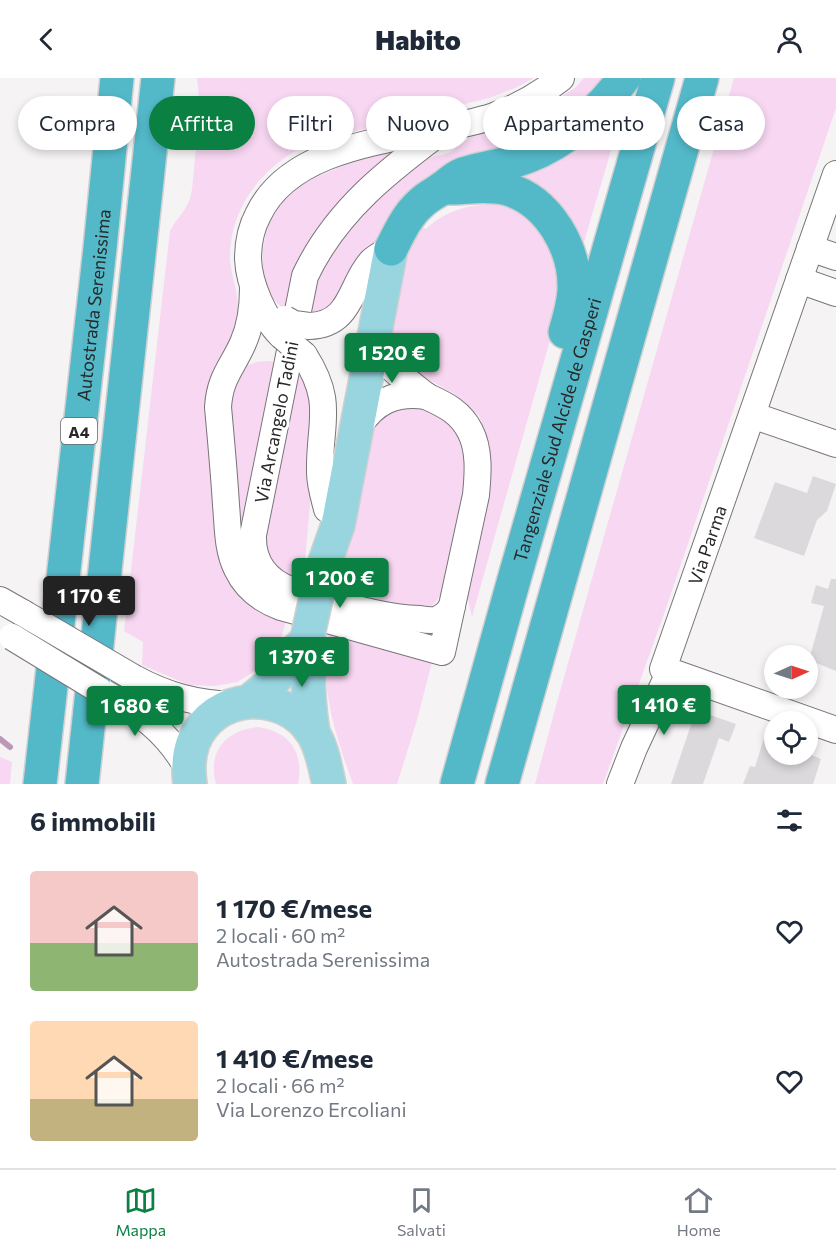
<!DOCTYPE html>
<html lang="it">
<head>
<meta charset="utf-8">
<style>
	:root { --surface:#fff; --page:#f2f2f3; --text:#1f2937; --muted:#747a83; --line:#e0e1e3; --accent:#0b8043 }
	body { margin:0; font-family:Commissioner,sans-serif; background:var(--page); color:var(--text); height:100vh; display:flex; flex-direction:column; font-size:22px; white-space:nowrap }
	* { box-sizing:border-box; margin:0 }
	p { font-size:20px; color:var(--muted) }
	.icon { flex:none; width:33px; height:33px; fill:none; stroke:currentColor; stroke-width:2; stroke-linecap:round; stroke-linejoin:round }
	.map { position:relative; height:706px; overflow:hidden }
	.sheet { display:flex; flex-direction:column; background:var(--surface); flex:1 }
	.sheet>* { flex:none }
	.hud { position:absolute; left:18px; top:18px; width:801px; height:54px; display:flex; gap:12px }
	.needle { width:39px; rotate:87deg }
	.buttons { position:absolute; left:764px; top:567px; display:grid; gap:12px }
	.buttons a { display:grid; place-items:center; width:54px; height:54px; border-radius:50%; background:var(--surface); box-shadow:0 3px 9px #0003; font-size:30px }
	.price { position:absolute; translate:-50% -51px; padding:0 14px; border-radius:6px; background:var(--accent); color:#fff; font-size:20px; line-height:39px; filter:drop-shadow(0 2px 3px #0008) }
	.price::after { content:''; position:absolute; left:50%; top:36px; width:18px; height:14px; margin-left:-9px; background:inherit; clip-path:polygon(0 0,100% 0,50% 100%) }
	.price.current { background:#222; color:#fff }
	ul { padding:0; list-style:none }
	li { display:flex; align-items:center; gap:18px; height:150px; padding:0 30px }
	li span { display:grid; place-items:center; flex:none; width:168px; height:120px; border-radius:6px; color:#555 }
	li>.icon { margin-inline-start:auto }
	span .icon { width:72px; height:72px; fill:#fffc; stroke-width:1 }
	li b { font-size:26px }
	h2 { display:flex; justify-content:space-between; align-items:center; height:72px; padding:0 30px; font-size:26px }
	.tag { padding:0 21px; border-radius:27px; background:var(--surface); box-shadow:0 3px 9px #0003; font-size:21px; line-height:54px }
	.tag.current { background:var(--accent); color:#fff }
	header { display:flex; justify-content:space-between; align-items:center; height:78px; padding:0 30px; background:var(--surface); font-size:27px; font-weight:800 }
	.tab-bar { display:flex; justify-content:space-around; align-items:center; height:84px; border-top:2px solid var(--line); background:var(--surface); font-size:16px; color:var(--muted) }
	.tab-bar a { display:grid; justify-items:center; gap:3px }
	.tab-bar .current { color:var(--accent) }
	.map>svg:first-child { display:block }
</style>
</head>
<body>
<header><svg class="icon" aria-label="back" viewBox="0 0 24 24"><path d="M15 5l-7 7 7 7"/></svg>Habito<svg class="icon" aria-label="person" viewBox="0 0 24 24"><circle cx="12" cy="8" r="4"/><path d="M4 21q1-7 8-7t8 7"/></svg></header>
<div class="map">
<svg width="836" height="706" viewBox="0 0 836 706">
	<rect width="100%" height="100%" fill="#f6f3f5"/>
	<g fill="#f8d7f2">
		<path d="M 197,0 L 534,0 L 515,10 L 489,20 L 312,64 C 265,86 229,127 230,182 C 231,194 235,206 237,218 C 240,236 235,252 231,268 L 224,493 C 231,512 248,530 267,538 C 273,541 280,542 286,543 L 279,567 L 276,572 L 268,575 L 256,592 L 247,598 L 237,604 L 215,608 L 189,607 L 142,587 L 143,564 L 124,553 L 170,153 C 179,136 189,132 192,111 L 200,30 Z"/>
		<path d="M 584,0 L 607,0 L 558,53 L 473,84 L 336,227 L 312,237 L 312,210 L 317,197 L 355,141 L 415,86 L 428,79 L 443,77 L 452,73 L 475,55 L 482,52 L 520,42 L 537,35 L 576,9 Z"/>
		<path d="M 734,0 L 836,0 L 836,30 L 664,536 L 603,706 L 535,706 L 557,624 Z"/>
		<path d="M 625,25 L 581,174 L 510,98 Z"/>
		<path d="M 395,72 L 361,105 L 287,232 C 271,224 264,208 263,191 C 260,164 271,130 293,112 C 301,106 311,102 321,97 C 345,87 369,77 395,72 Z"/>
		<path d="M 492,126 C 500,127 508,128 515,132 C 539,147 556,179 559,206 C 560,215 558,225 558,234 L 472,539 L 467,517 L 489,418 L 491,401 L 491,384 L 487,359 L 479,338 L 467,326 L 453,315 L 411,292 L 399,281 L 389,265 L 399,189 L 420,148 L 426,151 C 445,133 467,127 492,126 Z"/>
		<path d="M 268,283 L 280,285 L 239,465 L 228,318 L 245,288 L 257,284 Z"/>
		<path d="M 297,292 L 307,297 L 316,359 L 304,494 L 302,504 C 277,496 274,489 264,466 Z"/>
		<path d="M 411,325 L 453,344 L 466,370 L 466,412 L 443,513 L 435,525 L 429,530 L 413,532 L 345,515 L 339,509 L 336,495 L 368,356 L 382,338 Z"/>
		<path d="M 329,556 L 358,565 L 359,561 L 432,584 L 417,642 L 397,706 L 353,706 C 336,659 318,606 329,556 Z"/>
		<path d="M 258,649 C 290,654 304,674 298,706 L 216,706 C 207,673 226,652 258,649 Z"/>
		<path d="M 0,679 L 12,684 L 10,706 L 0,706 Z"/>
	</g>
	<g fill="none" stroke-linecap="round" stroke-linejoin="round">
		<path stroke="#bb98b5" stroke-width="6" d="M 0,661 L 10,669"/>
	</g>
	<g fill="#dcd9dc">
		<path d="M 813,398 L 836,406 L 827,433 L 817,442 L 804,478 L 754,460 L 775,404 L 807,415 Z"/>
		<path d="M 831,501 L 836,501 L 836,593 L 809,582 L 824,528 L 811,525 L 816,507 L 828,511 Z"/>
		<path d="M 696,632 L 736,646 L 729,664 L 719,660 L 703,706 L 671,706 Z"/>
		<path d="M 769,644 L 774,646 L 774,676 L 809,676 L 821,681 L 813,706 L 743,706 L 750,688 L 755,689 Z"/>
	</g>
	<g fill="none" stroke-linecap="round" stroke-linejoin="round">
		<g stroke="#787577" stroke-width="28">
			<g id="minor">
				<path d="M 448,48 C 390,91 336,132 305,198 L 253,457 C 252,484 266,503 291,512 C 333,523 376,540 420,541 C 426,542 433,543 438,541 C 445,538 449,534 452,528"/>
				<path d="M 836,96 L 663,591 L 836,652"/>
				<path d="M 810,170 L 836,179"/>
				<path d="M 799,202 L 836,215"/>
				<path d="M 253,210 C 253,229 251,247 243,265 C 232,290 220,299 218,329 C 221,362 224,394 226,427 C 228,448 227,471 237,491 C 246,510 262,522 281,529 L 442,574 L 476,417 C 478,396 480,372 470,353 C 461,335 446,327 428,319 C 422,315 416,310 410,305 C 389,290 379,280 376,253"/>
				<path d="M 309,248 C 352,247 350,207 371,184 C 377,178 384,175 391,171"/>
				<path d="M 282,258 C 264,241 249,206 248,181 C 248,165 251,150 258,137 C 295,58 422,62 494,38 C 519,29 541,16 561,0"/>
				<path d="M 304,277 C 335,325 319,344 320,394 C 320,407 324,419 327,431"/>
				<path d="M 752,337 L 836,366"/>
				<path d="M 358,349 C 375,323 395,314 426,318"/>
				<path d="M 0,522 L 23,535"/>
				<path d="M 134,600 C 167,618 195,625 232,627"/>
				<path d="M 99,612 C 138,633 166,651 188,691"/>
				<path d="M 620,706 L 634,670 L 670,593"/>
			</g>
		</g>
		<g stroke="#d0d0d0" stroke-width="36">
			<g id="major">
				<path d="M 321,498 L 326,481 L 338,447 L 391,171"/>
				<path d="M 309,552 C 306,563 307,574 308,586 C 308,609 309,631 313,654"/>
				<path d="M 250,623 L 267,609 L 282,593 L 292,577 L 306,563"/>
				<path d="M 190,706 C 188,692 188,679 193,665 C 213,614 283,610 312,654 C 322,668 325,689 329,706"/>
			</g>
		</g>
		<g stroke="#d0d0d0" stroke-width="36">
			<g id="highway">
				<path d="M 442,110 C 464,111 486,105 507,111 C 549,123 576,171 574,213 C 573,227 569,241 565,254"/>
				<path d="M 391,171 C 399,155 407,137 421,125 C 428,118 436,115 444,109 C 450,104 455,99 463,96 C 484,89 508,87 529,78 C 568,63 599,33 624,0"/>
				<path id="s1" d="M 40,706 L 100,170 L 117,0"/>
				<path d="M 82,706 L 158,0"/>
				<path id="s2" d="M 457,706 L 515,498 L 658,0"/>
				<path d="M 502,706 L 702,0"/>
			</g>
		</g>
		<use href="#minor" stroke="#fff" stroke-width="26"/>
		<use href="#major" stroke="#98d5df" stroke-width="33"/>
		<use href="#highway" stroke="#53b9c9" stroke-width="33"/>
		<g stroke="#787577" stroke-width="28" stroke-linecap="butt">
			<g id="minor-bridge">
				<path d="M 285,241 L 294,246 L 309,248"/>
				<path d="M 282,258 L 304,277"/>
				<path d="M 23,535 L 134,600"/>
				<path d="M 12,559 L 99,612"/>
			</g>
		</g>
		<g stroke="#d0d0d0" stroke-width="36" stroke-linecap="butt">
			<path id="major-bridge" d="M 309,552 L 321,498"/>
		</g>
		<use href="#minor-bridge" stroke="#fff" stroke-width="26"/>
		<use href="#major-bridge" stroke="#98d5df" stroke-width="33"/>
	</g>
	<g text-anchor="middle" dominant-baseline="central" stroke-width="6" stroke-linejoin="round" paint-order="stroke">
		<rect fill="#fff" stroke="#696869" stroke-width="1.5" x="61" y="340" width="36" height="26" rx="4.5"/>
		<g font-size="16" font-weight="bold" fill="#292829">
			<text x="79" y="353">A4</text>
		</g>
		<g font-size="18" fill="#292829" stroke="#fff">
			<text stroke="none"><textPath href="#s1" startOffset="482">Autostrada Serenissima</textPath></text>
			<text transform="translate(276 344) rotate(-79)">Via Arcangelo Tadini</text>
			<text stroke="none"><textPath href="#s2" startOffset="368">Tangenziale Sud Alcide de Gasperi</textPath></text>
			<text transform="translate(707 467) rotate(-71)">Via Parma</text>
		</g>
	</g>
</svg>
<div class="buttons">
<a><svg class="needle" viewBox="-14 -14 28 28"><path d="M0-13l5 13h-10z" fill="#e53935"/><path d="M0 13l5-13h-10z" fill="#747a83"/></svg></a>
<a><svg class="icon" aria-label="locate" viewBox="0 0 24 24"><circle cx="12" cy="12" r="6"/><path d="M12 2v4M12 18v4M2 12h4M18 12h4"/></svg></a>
</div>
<b class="price" style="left:392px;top:306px">1 520 €</b>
<b class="price" style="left:340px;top:531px">1 200 €</b>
<b class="price current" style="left:89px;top:549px">1 170 €</b>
<b class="price" style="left:302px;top:610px">1 370 €</b>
<b class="price" style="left:664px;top:658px">1 410 €</b>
<b class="price" style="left:135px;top:659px">1 680 €</b>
<div class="hud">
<a class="tag">Compra</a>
<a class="tag current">Affitta</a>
<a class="tag">Filtri</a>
<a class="tag">Nuovo</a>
<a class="tag">Appartamento</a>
<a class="tag">Casa</a>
</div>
</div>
<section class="sheet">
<h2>6 immobili<svg class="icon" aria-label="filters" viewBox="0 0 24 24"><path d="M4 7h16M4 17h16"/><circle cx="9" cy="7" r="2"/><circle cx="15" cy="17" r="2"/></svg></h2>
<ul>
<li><span style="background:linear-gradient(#f6c9c9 60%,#8fb573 0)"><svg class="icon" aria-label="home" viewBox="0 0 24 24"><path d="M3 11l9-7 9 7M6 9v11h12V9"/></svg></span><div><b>1 170 €/mese</b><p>2 locali · 60 m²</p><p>Autostrada Serenissima</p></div><svg class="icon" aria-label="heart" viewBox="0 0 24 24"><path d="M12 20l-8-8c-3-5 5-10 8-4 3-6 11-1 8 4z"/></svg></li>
<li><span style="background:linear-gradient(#ffd9b3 65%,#c2b280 0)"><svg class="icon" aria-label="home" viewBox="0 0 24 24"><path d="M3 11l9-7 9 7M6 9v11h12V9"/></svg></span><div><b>1 410 €/mese</b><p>2 locali · 66 m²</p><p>Via Lorenzo Ercoliani</p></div><svg class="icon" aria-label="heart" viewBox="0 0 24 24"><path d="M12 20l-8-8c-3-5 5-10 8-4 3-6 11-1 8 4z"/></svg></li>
</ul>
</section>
<nav class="tab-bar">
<a class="current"><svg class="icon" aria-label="map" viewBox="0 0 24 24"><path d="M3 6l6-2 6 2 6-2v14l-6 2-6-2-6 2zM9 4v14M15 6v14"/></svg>Mappa</a>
<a><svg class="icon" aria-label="saved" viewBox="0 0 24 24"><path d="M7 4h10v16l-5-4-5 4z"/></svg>Salvati</a>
<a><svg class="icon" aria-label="home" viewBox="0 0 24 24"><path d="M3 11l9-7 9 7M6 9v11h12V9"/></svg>Home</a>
</nav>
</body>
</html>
